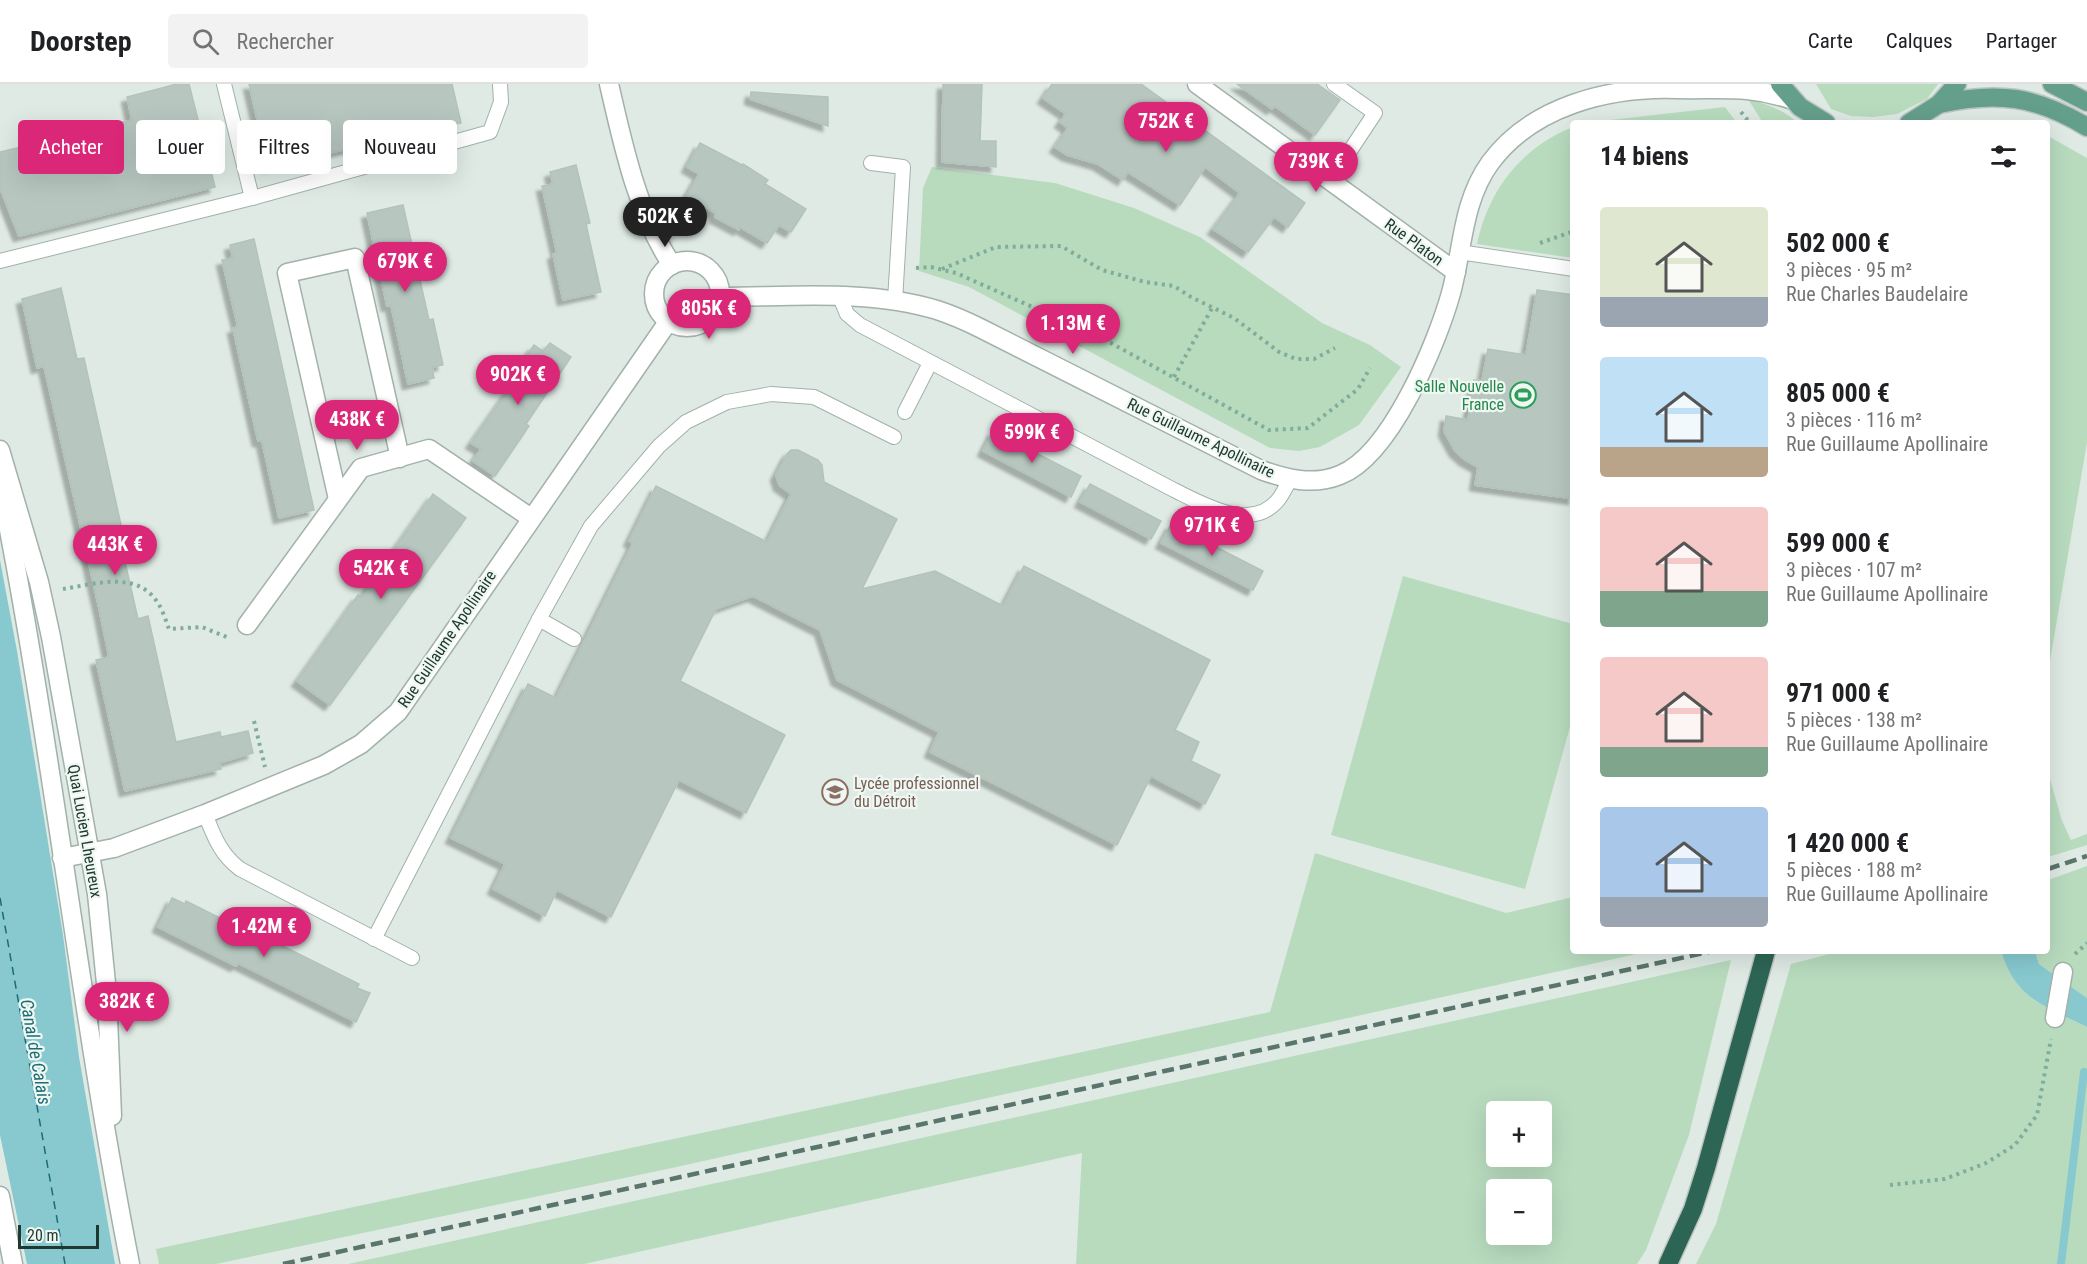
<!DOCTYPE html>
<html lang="fr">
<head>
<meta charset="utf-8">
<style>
	:root { --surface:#fff; --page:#f2f2f2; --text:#202124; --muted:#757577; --line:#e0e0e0; --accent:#db2777 }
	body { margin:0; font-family:"Roboto Condensed",sans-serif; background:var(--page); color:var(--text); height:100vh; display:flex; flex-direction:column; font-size:22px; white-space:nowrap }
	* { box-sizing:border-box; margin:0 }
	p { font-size:20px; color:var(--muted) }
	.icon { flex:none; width:33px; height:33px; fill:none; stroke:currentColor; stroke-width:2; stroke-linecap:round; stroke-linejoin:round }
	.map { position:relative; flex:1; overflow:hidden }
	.side { position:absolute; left:1570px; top:36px; width:480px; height:834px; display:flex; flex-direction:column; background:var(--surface); border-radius:6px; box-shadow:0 6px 24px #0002 }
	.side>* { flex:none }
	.hud { position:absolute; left:18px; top:36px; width:570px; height:54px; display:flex; gap:12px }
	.buttons { position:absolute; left:1486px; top:1017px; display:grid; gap:12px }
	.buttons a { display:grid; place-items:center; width:66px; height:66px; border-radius:6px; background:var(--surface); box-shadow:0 6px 24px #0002; font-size:30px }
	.scale { position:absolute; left:18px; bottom:15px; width:81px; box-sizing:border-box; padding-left:6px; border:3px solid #203930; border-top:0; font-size:16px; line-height:21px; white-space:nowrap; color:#203930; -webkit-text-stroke:4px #eff7f2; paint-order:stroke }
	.price { position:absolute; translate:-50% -51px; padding:0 14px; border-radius:21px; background:var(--accent); color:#fff; font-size:20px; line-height:39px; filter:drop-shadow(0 2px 3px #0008) }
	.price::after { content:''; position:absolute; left:50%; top:36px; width:18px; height:14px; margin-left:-9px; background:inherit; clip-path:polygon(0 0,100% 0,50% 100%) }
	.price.active { background:#222; color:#fff }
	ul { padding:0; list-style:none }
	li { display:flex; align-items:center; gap:18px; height:150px; padding:0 30px }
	li span { display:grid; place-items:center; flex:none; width:168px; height:120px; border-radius:6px; color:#555 }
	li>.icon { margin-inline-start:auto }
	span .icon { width:72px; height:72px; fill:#fffc; stroke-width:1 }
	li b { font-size:26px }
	h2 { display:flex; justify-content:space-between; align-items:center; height:72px; padding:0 30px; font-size:26px }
	.tag { padding:0 21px; border-radius:6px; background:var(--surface); box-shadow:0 6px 24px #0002; font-size:21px; line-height:54px }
	.tag.active { background:var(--accent); color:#fff }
	header { display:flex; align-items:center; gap:36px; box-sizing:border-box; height:84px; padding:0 30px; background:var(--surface); border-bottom:2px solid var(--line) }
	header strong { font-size:28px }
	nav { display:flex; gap:33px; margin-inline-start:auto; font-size:21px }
	.search { width:420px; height:54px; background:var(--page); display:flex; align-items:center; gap:15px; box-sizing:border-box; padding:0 21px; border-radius:6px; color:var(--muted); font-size:22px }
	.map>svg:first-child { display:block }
</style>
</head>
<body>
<header>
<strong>Doorstep</strong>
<div class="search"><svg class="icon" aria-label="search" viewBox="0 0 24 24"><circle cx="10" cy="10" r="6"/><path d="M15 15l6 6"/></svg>Rechercher</div>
<nav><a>Carte</a><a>Calques</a><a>Partager</a></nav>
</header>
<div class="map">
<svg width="2087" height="1180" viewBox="0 0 2087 1180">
	<defs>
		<filter id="shadow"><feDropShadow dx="-5.5" dy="5.5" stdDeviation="1.5" flood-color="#0004"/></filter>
	</defs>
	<rect width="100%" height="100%" fill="#dfeae4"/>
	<g fill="#b8dbbe" fill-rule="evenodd">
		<path d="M 1816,0 L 1938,0 L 1927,15 L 1897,30 L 1873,33 L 1851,32 L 1831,25 Z"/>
		<path d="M 1748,15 C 1766,20 1784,26 1798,39 L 1763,39 Z"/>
		<path d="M 1725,23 L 1737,39 L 1584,39 Z"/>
		<path d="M 1573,43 L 1573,174 L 1477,160 C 1488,106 1522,63 1573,43 Z"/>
		<path d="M 2048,52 L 2087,74 L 2087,358 L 2048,589 Z"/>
		<path d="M 932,83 L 1055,99 L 1134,124 L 1200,153 L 1322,239 L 1370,261 L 1401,283 L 1359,341 L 1320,363 L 1299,367 L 1270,364 L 969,203 L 919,187 L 923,104 Z"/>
		<path d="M 1403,492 L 1573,540 L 1573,632 L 1525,805 L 1331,751 Z"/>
		<path d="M 2048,688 L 2062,737 L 2071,756 L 2087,750 L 2087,761 L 2048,773 Z"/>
		<path d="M 1315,769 L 1506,829 L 1573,813 L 1574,867 L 1650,867 L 672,1084 L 216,1180 L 159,1180 L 156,1165 L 1270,928 Z"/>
		<path d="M 2087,782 L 2087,914 L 2039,880 L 2035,867 L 2048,867 L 2048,796 Z"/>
		<path d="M 1841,867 L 2001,867 C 2015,915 2046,923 2087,943 L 2087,1180 L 1696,1180 L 1716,1140 L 1791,880 Z"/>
		<path d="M 1731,876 L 1689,1051 L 1646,1166 L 1637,1180 L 1076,1180 L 1082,1069 L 584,1180 L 348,1180 ZM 1497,1028 L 1542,1028 L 1542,1072 L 1497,1072 ZM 1497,1106 L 1542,1106 L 1542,1150 L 1497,1150 Z"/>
	</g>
	<g fill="#87c9cf">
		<path d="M 0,476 L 17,567 L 63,851 L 79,973 L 115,1180 L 27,1180 L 0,1051 Z"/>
		<path d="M 2001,867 L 2035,867 L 2039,880 L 2087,914 L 2087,943 C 2046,923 2015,915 2001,867 Z"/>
	</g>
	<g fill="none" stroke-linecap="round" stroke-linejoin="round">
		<path stroke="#87c9cf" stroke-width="8" d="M 2061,1180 L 2084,988"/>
		<path stroke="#1c6c73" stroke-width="1.5" stroke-dasharray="8 6" stroke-linecap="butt" d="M 0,814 L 65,1180"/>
	</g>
	<g fill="#b7c7c0" stroke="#b1c3ba" stroke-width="1.5" filter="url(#shadow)">
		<path d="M 177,0 L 189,0 L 215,103 L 19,152 L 0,104 L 0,68 L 132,36 L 127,13 Z"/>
		<path d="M 249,0 L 452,0 L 461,39 L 268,83 Z"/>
		<path d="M 943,0 L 982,0 L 980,57 L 996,57 L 996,83 L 942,78 Z"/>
		<path d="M 1052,0 L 1141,0 L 1305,119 L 1288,143 L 1274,133 L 1248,168 L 1213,145 L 1240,109 L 1205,83 L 1180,121 L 1128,88 L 1123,96 L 1098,80 L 1067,71 L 1055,63 L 1068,44 L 1060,38 L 1066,30 L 1043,14 Z"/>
		<path d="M 1237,0 L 1317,0 L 1340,16 L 1315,51 L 1275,22 L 1272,25 Z"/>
		<path d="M 751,8 L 828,13 L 828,42 L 750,15 Z"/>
		<path d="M 700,59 L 742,81 L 743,80 L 768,96 L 765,100 L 806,125 L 791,148 L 779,141 L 767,159 L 740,143 L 739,146 L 715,133 L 716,129 L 686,113 L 699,90 L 687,83 Z"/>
		<path d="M 576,81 L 590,139 L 586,140 L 601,208 L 563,216 L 553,170 L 557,169 L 542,102 L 553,100 L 550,88 Z"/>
		<path d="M 403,121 L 429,236 L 433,235 L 443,281 L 432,283 L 434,294 L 408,300 L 391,221 L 387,222 L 367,129 Z"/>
		<path d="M 254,155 L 314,426 L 279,434 L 262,357 L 258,357 L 243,289 L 233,244 L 238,243 L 222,176 L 233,174 L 230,161 Z"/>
		<path d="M 61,204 L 77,275 L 84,274 L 129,477 L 125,478 L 138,535 L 148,532 L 176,658 L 220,648 L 221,653 L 248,647 L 253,669 L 219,679 L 221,685 L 125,707 L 96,576 L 109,573 L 99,524 L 44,282 L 37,284 L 22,215 Z"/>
		<path d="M 1537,206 L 1574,211 L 1574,415 L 1475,401 L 1478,383 L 1465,376 L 1455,367 L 1444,347 L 1446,332 L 1468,336 L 1474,296 L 1482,297 L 1488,265 L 1526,271 Z"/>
		<path d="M 550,259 L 571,273 L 526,340 L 529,342 L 495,392 L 473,377 L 481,365 L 471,359 L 511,302 L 507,300 L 534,261 L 543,267 Z"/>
		<path d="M 993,347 L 1081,392 L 1071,413 L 983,367 Z"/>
		<path d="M 791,366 L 798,366 L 818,376 L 822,381 L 824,398 L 897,435 L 862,505 L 935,487 L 1003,522 L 1024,482 L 1210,576 L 1175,646 L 1199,658 L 1191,677 L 1220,691 L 1205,720 L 1151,692 L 1117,761 L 930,668 L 939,648 L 837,596 L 820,546 L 753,512 L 716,525 L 680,597 L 785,651 L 746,729 L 679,696 L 611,833 L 557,806 L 545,832 L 493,805 L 505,780 L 451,754 L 528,600 L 556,614 L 633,459 L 629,457 L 656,402 L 767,458 L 791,410 L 779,401 L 776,391 L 787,370 Z"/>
		<path d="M 1090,400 L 1161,437 L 1151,455 L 1080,418 Z"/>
		<path d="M 433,410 L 466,434 L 330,621 L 297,597 L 358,511 L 361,513 Z"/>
		<path d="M 1171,440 L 1263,487 L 1253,506 L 1161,459 Z"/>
		<path d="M 172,814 L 185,820 L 186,817 L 264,856 L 265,853 L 359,900 L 357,904 L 370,909 L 356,938 L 238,879 L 236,882 L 158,843 Z"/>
	</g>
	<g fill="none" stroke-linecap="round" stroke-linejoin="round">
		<g stroke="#a2b1aa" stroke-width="16">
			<g id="service">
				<path d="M 224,0 L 252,114"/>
				<path d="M 871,79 L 903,83 L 895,217"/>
				<path d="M 1330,97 L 1375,29 L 1334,0"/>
				<path d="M 1459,168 L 1574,185"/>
				<path d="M 0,177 L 252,114 L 490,48 L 501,18 L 500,0"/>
				<path d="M 840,213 L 847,230 L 860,241 L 1174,406 C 1203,420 1251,449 1278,416 C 1283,410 1286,402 1290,396"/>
				<path d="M 905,328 L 930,279"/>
				<path d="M 539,535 L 574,555"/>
				<path d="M 205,730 C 214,752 220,770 240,785 L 412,874"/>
				<path d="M 374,855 L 539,535 L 591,442 L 659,362 L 686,338 L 727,318 L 771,310 L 814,313 L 894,353"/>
			</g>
		</g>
		<g stroke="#a2b1aa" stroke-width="21">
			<g id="minor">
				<path d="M 609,0 C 623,61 637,128 672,181"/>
				<path d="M 1197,0 L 1456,188"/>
				<circle cx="687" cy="210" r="33"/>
				<path d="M 720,213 C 791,213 868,205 937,226 C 952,231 966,237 980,244 L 1261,386 C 1286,395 1313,402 1340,391 C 1391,371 1437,259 1451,209 C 1463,165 1462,118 1490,79 C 1532,22 1608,3 1676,5 C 1721,6 1748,1 1793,16"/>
				<path d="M 338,415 L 287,189 L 355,174 L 400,374"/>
				<path d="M 247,541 L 361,384 L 429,365 L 531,434"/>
				<path d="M 62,774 L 114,764 L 205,730 L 324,681 L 361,660 L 398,628 L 668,238"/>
				<path d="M 2055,934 L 2063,888"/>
				<path d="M 0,1112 L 13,1180"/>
			</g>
		</g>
		<g stroke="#a2b1aa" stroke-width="21">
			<g id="tertiary">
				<path d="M 0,366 L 39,498 L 51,553 L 97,810 L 107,909 L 112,1032"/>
				<path d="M 0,400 C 52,658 79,921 130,1180"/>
			</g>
		</g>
		<g stroke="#bcc4c1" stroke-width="21">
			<g id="primary">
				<path d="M 1780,0 L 1800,23 L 1826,39"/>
				<path d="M 2052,0 L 2087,18"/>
				<path d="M 1939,20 C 1997,7 2036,12 2087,43"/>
				<path d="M 1909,39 L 1939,20 L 1957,0"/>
			</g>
		</g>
		<g stroke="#bcc4c1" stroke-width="21">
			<path id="motorway" d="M 1668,1180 L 1693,1125 L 1706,1084 L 1766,867"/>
		</g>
		<g stroke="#80ad9b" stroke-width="4" stroke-dasharray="3 4.5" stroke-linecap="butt">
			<path d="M 1741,28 L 1750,39"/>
			<path d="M 1540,159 L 1574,147"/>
			<path d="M 916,184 L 931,183 L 956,189 L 1100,253 L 1269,346 L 1308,344 L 1358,305 L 1370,284"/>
			<path d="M 942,185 L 996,163 L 1061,162 L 1102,186 L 1145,198 L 1174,202 L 1191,213 L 1234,234 L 1279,268 L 1296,275 L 1314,275 L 1335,264"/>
			<path d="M 1174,293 L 1212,224"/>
			<path d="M 63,505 C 95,500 137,486 158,519 C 163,527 166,537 169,545 L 202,543 L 229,554"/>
			<path d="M 254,637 L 265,683"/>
			<path d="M 2075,870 L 2087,859"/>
			<path d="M 1890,1101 L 1945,1095 L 1986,1079 L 2015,1061 L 2037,1031 L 2051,955"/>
		</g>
		<use href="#service" stroke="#fff" stroke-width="14"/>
		<use href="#minor" stroke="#fff" stroke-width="18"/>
		<use href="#tertiary" stroke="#fff" stroke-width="18"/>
		<use href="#primary" stroke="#649f8b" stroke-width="18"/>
		<use href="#motorway" stroke="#2d6555" stroke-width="18"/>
		<g stroke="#5a756c" stroke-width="4.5" stroke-dasharray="12 6" stroke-linecap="butt">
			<path d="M 2048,785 L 2087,772"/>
			<path d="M 283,1180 L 1713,867"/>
		</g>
	</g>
	<defs>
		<g id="stadium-ring" transform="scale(1.35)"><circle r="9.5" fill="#eff7f2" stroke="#2e9e5b" stroke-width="1.5"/><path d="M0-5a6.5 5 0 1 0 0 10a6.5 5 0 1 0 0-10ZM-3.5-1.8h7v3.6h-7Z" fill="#2e9e5b"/></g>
		<g id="school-ring" transform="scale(1.35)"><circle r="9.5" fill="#eff7f2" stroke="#8d6e63" stroke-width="1.5"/><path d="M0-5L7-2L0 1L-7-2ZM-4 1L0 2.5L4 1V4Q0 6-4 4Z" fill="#8d6e63"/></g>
	</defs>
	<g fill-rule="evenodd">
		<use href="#stadium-ring" x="1523" y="311"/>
		<use href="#school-ring" x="835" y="708"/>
	</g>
	<g text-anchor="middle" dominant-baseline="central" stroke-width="4.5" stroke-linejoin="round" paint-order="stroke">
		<g font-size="16" fill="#203930" stroke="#eff7f2">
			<text transform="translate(1414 158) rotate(36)">Rue Platon</text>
			<text transform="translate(1201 354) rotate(26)">Rue Guillaume Apollinaire</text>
			<text transform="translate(447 555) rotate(-56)">Rue Guillaume Apollinaire</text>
			<text transform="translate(85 747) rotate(80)">Quai Lucien Lheureux</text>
		</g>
		<g font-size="16" fill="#27864d" stroke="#eff7f2" text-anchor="end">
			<text x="1504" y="302">Salle Nouvelle<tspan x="1504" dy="18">France</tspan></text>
		</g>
		<g font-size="16" fill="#785e54" stroke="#eff7f2" text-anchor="start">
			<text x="854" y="699">Lycée professionnel<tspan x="854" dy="18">du Détroit</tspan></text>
		</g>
		<g font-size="18" font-style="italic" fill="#1c6c73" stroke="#eff7f2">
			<text transform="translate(36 968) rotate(80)">Canal de Calais</text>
		</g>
	</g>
</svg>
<div class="buttons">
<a>+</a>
<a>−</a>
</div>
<div class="scale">20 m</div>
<b class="price" style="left:1166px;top:69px">752K €</b>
<b class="price" style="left:1316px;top:109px">739K €</b>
<b class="price active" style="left:665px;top:164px">502K €</b>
<b class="price" style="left:405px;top:209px">679K €</b>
<b class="price" style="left:709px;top:256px">805K €</b>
<b class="price" style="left:1073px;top:271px">1.13M €</b>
<b class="price" style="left:518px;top:322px">902K €</b>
<b class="price" style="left:357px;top:367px">438K €</b>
<b class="price" style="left:1032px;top:380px">599K €</b>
<b class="price" style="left:1212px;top:473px">971K €</b>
<b class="price" style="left:115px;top:492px">443K €</b>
<b class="price" style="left:381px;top:516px">542K €</b>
<b class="price" style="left:264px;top:874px">1.42M €</b>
<b class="price" style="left:127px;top:949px">382K €</b>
<div class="hud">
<a class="tag active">Acheter</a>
<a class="tag">Louer</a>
<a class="tag">Filtres</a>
<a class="tag">Nouveau</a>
</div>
<section class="side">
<h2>14 biens<svg class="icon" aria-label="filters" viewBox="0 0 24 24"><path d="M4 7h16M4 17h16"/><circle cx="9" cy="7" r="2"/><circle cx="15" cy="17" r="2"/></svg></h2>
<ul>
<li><span style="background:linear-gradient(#dfe7d0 75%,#9aa5b1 0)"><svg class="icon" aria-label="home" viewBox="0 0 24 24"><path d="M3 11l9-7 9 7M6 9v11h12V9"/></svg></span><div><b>502 000 €</b><p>3 pièces · 95 m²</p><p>Rue Charles Baudelaire</p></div></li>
<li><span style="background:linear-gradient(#bfe0f5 75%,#b9a48a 0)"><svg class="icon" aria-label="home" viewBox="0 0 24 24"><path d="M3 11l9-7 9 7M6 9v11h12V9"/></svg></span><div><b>805 000 €</b><p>3 pièces · 116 m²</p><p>Rue Guillaume Apollinaire</p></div></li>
<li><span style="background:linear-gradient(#f6c9c9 70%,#7fa58c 0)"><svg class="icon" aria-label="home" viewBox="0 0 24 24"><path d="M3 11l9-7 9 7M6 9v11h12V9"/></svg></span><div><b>599 000 €</b><p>3 pièces · 107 m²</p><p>Rue Guillaume Apollinaire</p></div></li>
<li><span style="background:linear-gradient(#f6c9c9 75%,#7fa58c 0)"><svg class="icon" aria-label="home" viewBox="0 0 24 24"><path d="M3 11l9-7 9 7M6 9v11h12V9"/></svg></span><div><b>971 000 €</b><p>5 pièces · 138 m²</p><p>Rue Guillaume Apollinaire</p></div></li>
<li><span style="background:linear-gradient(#a9c7e8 75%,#9aa5b1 0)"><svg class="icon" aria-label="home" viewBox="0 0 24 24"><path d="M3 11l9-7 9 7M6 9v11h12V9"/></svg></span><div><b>1 420 000 €</b><p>5 pièces · 188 m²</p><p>Rue Guillaume Apollinaire</p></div></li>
</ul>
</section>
</div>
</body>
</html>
